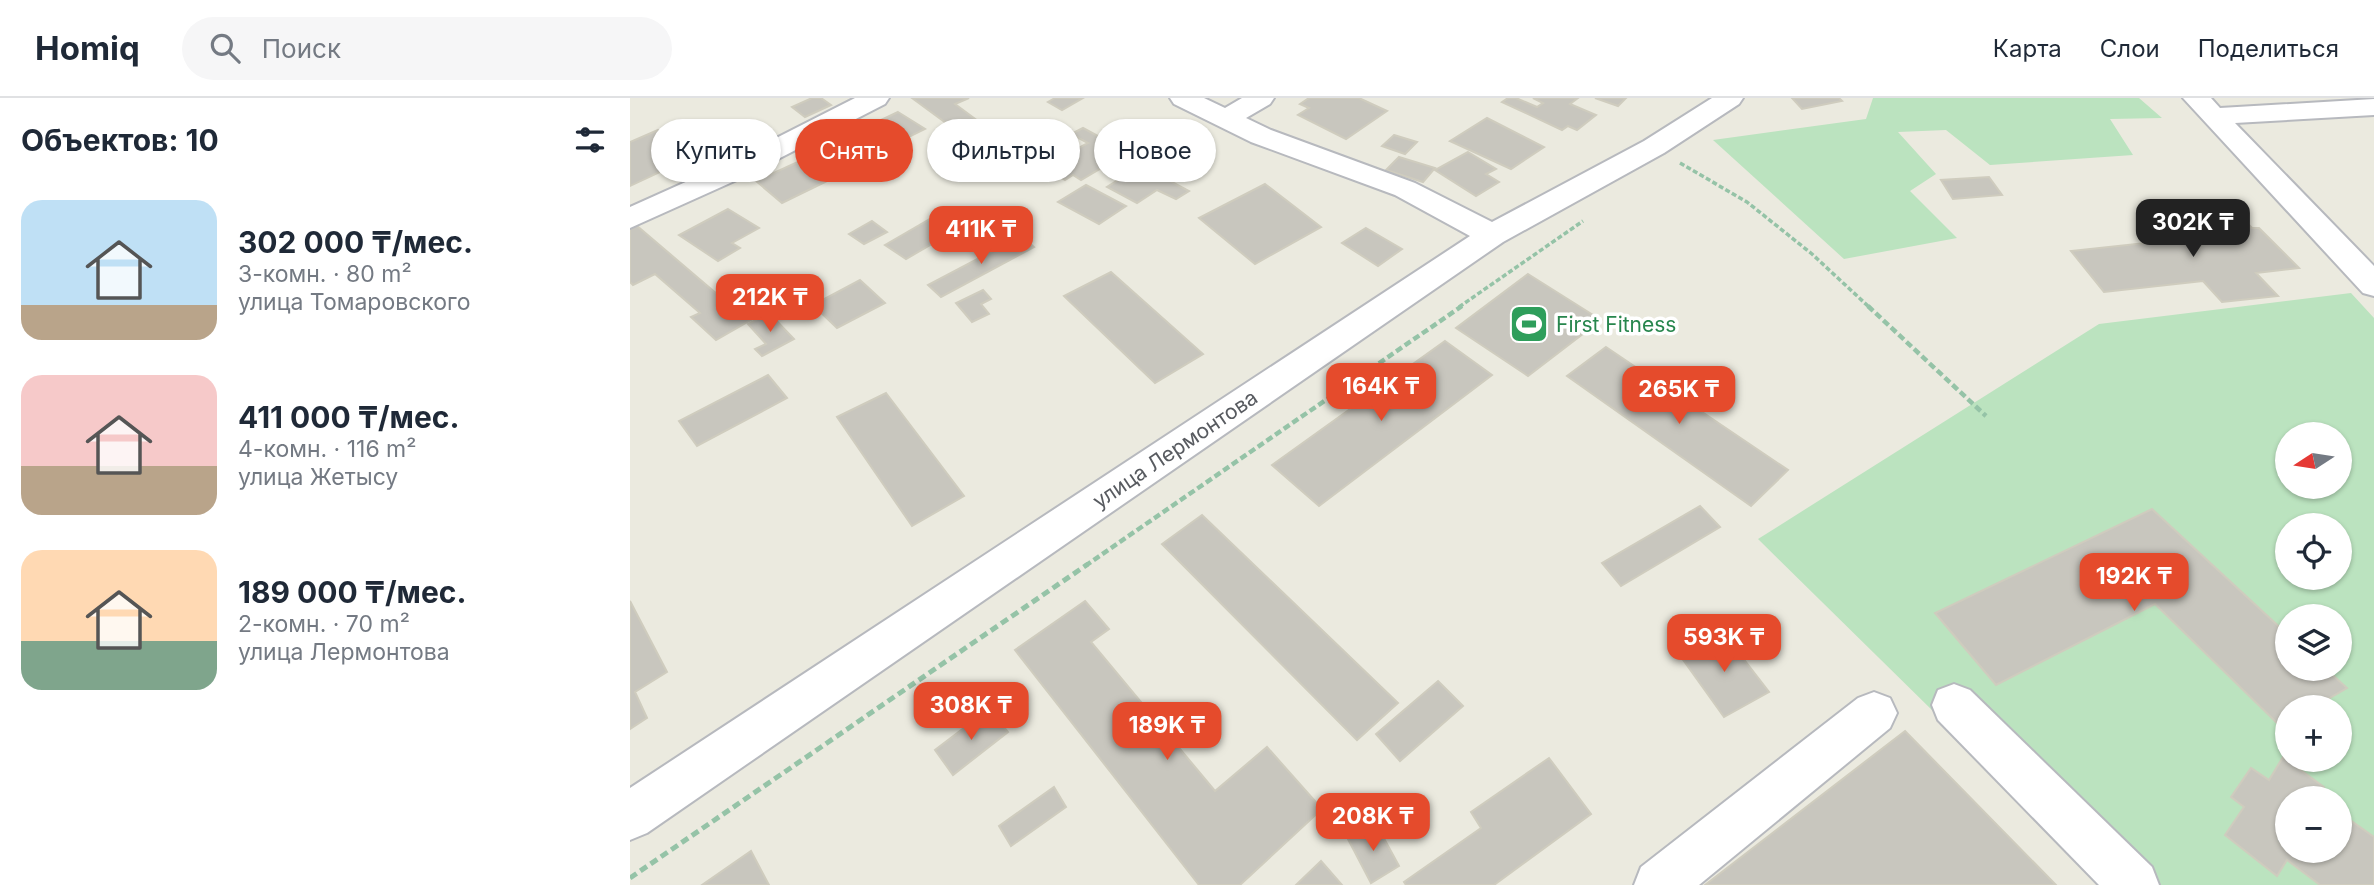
<!DOCTYPE html>
<html lang="ru">
<head>
<meta charset="utf-8">
<style>
	:root { --surface:#fff; --page:#f6f6f7; --text:#1f2937; --muted:#747a83; --line:#e0e1e3; --accent:#e54b2c }
	body { margin:0; font-family:Inter,sans-serif; background:var(--page); color:var(--text); height:100vh; display:flex; flex-direction:column; font-size:26px; white-space:nowrap }
	* { box-sizing:border-box; margin:0 }
	p { font-size:23px; color:var(--muted) }
	.icon { flex:none; width:38px; height:38px; fill:none; stroke:currentColor; stroke-width:2; stroke-linecap:round; stroke-linejoin:round }
	.map { position:relative; flex:1; overflow:hidden }
	.sheet { display:flex; flex-direction:column; background:var(--surface); width:630px }
	.sheet>* { flex:none }
	.top-card { position:absolute; left:21px; top:21px; width:665px; height:63px; display:flex; gap:14px }
	.needle { width:46px; rotate:258deg }
	.tools { position:absolute; left:1645px; top:324px; display:grid; gap:14px }
	.tools a { display:grid; place-items:center; width:77px; height:77px; border-radius:50%; background:var(--surface); box-shadow:0 2px 5px #0004; font-size:35px }
	.price { position:absolute; translate:-50% -60px; padding:0 16px; border-radius:14px; background:var(--accent); color:#fff; font-size:23px; line-height:46px; filter:drop-shadow(0 2px 4px #0008) }
	.price::after { content:''; position:absolute; left:50%; top:42px; width:21px; height:16px; margin-left:-10px; background:inherit; clip-path:polygon(0 0,100% 0,50% 100%) }
	.price.selected { background:#222; color:#fff }
	ul { padding:0; list-style:none }
	li { display:flex; align-items:center; gap:21px; height:175px; padding:0 21px }
	li span { display:grid; place-items:center; flex:none; width:196px; height:140px; border-radius:21px; color:#555 }
	li>.icon { margin-inline-start:auto }
	span .icon { width:84px; height:84px; fill:#fffc; stroke-width:1 }
	li b { font-size:30px }
	h2 { display:flex; justify-content:space-between; align-items:center; height:84px; padding:0 21px; font-size:30px }
	.pill { padding:0 24px; border-radius:32px; background:var(--surface); box-shadow:0 2px 5px #0004; font-size:24px; line-height:63px }
	.pill.selected { background:var(--accent); color:#fff }
	header { display:flex; align-items:center; gap:42px; box-sizing:border-box; height:98px; padding:0 35px; background:var(--surface); border-bottom:2px solid var(--line) }
	header strong { font-size:33px }
	nav { display:flex; gap:38px; margin-inline-start:auto; font-size:24px }
	.search { width:490px; height:63px; background:var(--page); display:flex; align-items:center; gap:18px; box-sizing:border-box; padding:0 24px; border-radius:38px; color:var(--muted); font-size:26px }
	main { display:flex; flex:1; min-height:0 }
	.map>svg:first-child { display:block }
</style>
</head>
<body>
<header>
<strong>Homiq</strong>
<div class="search"><svg class="icon" aria-label="search" viewBox="0 0 24 24"><circle cx="10" cy="10" r="6"/><path d="M15 15l6 6"/></svg>Поиск</div>
<nav><a>Карта</a><a>Слои</a><a>Поделиться</a></nav>
</header>
<main>
<section class="sheet">
<h2>Объектов: 10<svg class="icon" aria-label="filters" viewBox="0 0 24 24"><path d="M4 7h16M4 17h16"/><circle cx="9" cy="7" r="2"/><circle cx="15" cy="17" r="2"/></svg></h2>
<ul>
<li><span style="background:linear-gradient(#bfe0f5 75%,#b9a48a 0)"><svg class="icon" aria-label="home" viewBox="0 0 24 24"><path d="M3 11l9-7 9 7M6 9v11h12V9"/></svg></span><div><b>302 000 ₸/мес.</b><p>3-комн. · 80 m²</p><p>улица Томаровского</p></div></li>
<li><span style="background:linear-gradient(#f6c9c9 65%,#b9a48a 0)"><svg class="icon" aria-label="home" viewBox="0 0 24 24"><path d="M3 11l9-7 9 7M6 9v11h12V9"/></svg></span><div><b>411 000 ₸/мес.</b><p>4-комн. · 116 m²</p><p>улица Жетысу</p></div></li>
<li><span style="background:linear-gradient(#ffd9b3 65%,#7fa58c 0)"><svg class="icon" aria-label="home" viewBox="0 0 24 24"><path d="M3 11l9-7 9 7M6 9v11h12V9"/></svg></span><div><b>189 000 ₸/мес.</b><p>2-комн. · 70 m²</p><p>улица Лермонтова</p></div></li>
</ul>
</section>
<div class="map">
<svg width="1744" height="787" viewBox="0 0 1744 787">
	<rect width="100%" height="100%" fill="#ebeadf"/>
	<g fill="#bbe3bf" fill-rule="evenodd">
		<path d="M 1243,0 L 1509,0 L 1532,20 L 1480,21 L 1503,57 L 1360,67 L 1316,32 L 1268,34 L 1306,76 L 1280,93 L 1327,140 L 1214,161 L 1083,42 L 1236,21 Z"/>
		<path d="M 1721,195 L 1744,220 L 1744,787 L 1480,787 L 1128,441 L 1469,226 ZM 1657,336 L 1710,336 L 1710,388 L 1657,388 ZM 1657,427 L 1710,427 L 1710,480 L 1657,480 ZM 1657,518 L 1710,518 L 1710,570 L 1657,570 ZM 1657,609 L 1710,609 L 1710,662 L 1657,662 ZM 1657,700 L 1710,700 L 1710,752 L 1657,752 Z"/>
	</g>
	<g fill="#c8c6be" stroke="#cfccbe" stroke-width="2">
		<path d="M 182,0 L 191,0 L 201,7 L 175,19 L 162,9 Z"/>
		<path d="M 282,0 L 339,0 L 325,6 L 348,23 L 327,33 Z"/>
		<path d="M 425,0 L 453,0 L 432,12 L 418,4 Z"/>
		<path d="M 679,0 L 729,0 L 757,13 L 716,41 L 668,17 L 679,10 L 670,6 Z"/>
		<path d="M 878,0 L 886,0 L 907,9 L 913,5 L 903,0 L 948,0 L 940,6 L 966,17 L 947,32 L 938,28 L 932,32 L 872,4 Z"/>
		<path d="M 965,0 L 996,0 L 988,8 Z"/>
		<path d="M 1162,0 L 1209,0 L 1212,3 L 1172,11 Z"/>
		<path d="M 268,14 L 295,31 L 218,69 L 192,50 Z"/>
		<path d="M 857,20 L 914,49 L 881,71 L 820,43 Z"/>
		<path d="M 453,30 L 494,52 L 469,67 L 473,69 L 451,82 L 443,77 L 435,82 L 425,76 L 415,82 L 408,78 L 420,71 L 406,63 L 394,70 L 381,63 L 400,53 L 414,60 L 436,48 L 445,52 L 458,45 L 441,36 Z"/>
		<path d="M 28,32 L 64,58 L 0,88 L 0,44 Z"/>
		<path d="M 764,37 L 787,44 L 775,56 L 752,48 Z"/>
		<path d="M 547,45 L 577,59 L 540,83 L 559,93 L 546,101 L 527,92 L 507,105 L 477,89 Z"/>
		<path d="M 838,54 L 866,71 L 856,76 L 869,84 L 846,98 L 805,72 Z"/>
		<path d="M 769,59 L 805,70 L 793,84 L 756,72 Z"/>
		<path d="M 170,63 L 197,83 L 152,105 L 126,83 Z"/>
		<path d="M 1359,79 L 1372,97 L 1323,101 L 1311,82 Z"/>
		<path d="M 635,86 L 691,129 L 625,166 L 569,120 Z"/>
		<path d="M 456,87 L 496,108 L 469,126 L 428,104 Z"/>
		<path d="M 98,111 L 129,130 L 102,145 L 110,150 L 88,163 L 49,137 Z"/>
		<path d="M 1608,116 L 1622,130 L 1629,130 L 1669,170 L 1626,175 L 1648,198 L 1592,204 L 1573,183 L 1474,194 L 1441,153 L 1544,142 L 1528,124 Z"/>
		<path d="M 300,121 L 321,135 L 276,161 L 255,147 Z"/>
		<path d="M 242,123 L 257,134 L 234,146 L 219,136 Z"/>
		<path d="M 6,127 L 94,202 L 116,190 L 131,203 L 116,211 L 126,219 L 86,242 L 61,219 L 70,215 L 25,176 L 3,187 L 0,184 L 0,130 Z"/>
		<path d="M 736,130 L 772,151 L 748,168 L 712,145 Z"/>
		<path d="M 391,138 L 404,149 L 311,199 L 298,187 Z"/>
		<path d="M 481,174 L 573,256 L 525,285 L 434,198 Z"/>
		<path d="M 898,176 L 971,222 L 898,278 L 826,230 Z"/>
		<path d="M 230,182 L 255,205 L 207,230 L 183,207 Z"/>
		<path d="M 353,192 L 361,201 L 351,206 L 359,216 L 342,224 L 326,205 Z"/>
		<path d="M 139,215 L 164,241 L 132,258 L 125,251 L 136,246 L 118,226 Z"/>
		<path d="M 815,243 L 862,277 L 689,408 L 642,367 Z"/>
		<path d="M 976,249 L 1158,372 L 1121,408 L 937,278 Z"/>
		<path d="M 138,277 L 157,300 L 67,348 L 49,323 Z"/>
		<path d="M 256,295 L 334,398 L 282,428 L 207,319 Z"/>
		<path d="M 1070,408 L 1090,429 L 991,488 L 972,465 Z"/>
		<path d="M 1522,411 L 1657,536 L 1657,570 L 1695,570 L 1717,590 L 1684,609 L 1657,609 L 1657,625 L 1651,629 L 1525,506 L 1366,587 L 1305,515 Z"/>
		<path d="M 572,417 L 768,605 L 727,642 L 532,446 Z"/>
		<path d="M 0,503 L 37,574 L 5,594 L 17,620 L 0,631 Z"/>
		<path d="M 455,503 L 479,531 L 461,544 L 585,693 L 637,649 L 692,711 L 610,787 L 569,787 L 385,552 Z"/>
		<path d="M 1092,533 L 1139,594 L 1094,619 L 1049,556 Z"/>
		<path d="M 808,583 L 833,608 L 770,663 L 746,636 Z"/>
		<path d="M 359,611 L 378,634 L 323,677 L 305,652 Z"/>
		<path d="M 1275,633 L 1426,787 L 1075,787 Z"/>
		<path d="M 1653,659 L 1694,689 L 1690,700 L 1657,700 L 1657,752 L 1710,752 L 1710,715 L 1744,739 L 1744,787 L 1690,787 L 1657,762 L 1647,778 L 1595,737 L 1614,709 L 1601,699 L 1621,670 L 1639,682 Z"/>
		<path d="M 919,660 L 961,716 L 864,787 L 776,787 L 774,784 L 851,730 L 841,714 Z"/>
		<path d="M 424,689 L 436,709 L 381,748 L 369,728 Z"/>
		<path d="M 745,724 L 769,768 L 741,785 L 718,741 Z"/>
		<path d="M 121,753 L 139,787 L 72,787 Z"/>
		<path d="M 691,763 L 712,787 L 666,787 Z"/>
	</g>
	<g fill="none" stroke-linecap="round" stroke-linejoin="round">
		<g stroke="#b7b9be" stroke-width="4">
			<g id="minor">
				<path d="M 225,0 L 259,0 L 255,6 L 109,81 L 0,130 L 0,109 L 89,69 Z"/>
				<path d="M 540,0 L 574,0 L 595,10 L 612,0 L 644,0 L 640,6 L 616,20 L 641,32 L 785,85 L 862,124 L 1014,43 L 1082,0 L 1113,0 L 1109,6 L 1034,55 L 873,144 L 17,735 L 0,742 L 0,690 L 840,138 L 765,97 L 621,44 L 544,6 Z"/>
				<path d="M 1553,0 L 1581,0 L 1590,10 L 1744,1 L 1744,17 L 1605,25 L 1744,168 L 1744,198 L 1733,195 Z"/>
				<path d="M 1324,586 L 1340,592 L 1522,769 L 1529,787 L 1469,787 L 1308,622 L 1302,607 L 1308,592 Z"/>
				<path d="M 1244,594 L 1260,600 L 1267,615 L 1260,630 L 1069,787 L 1004,787 L 1011,769 L 1228,600 Z"/>
			</g>
		</g>
		<g stroke="#95c3a7" stroke-width="3.5" stroke-dasharray="5 2.5" stroke-linecap="butt">
			<path d="M 1050,65 L 1117,104 L 1182,156 L 1239,209"/>
			<path d="M 829,209 L 953,123"/>
		</g>
		<g stroke="#95c3a7" stroke-width="4.5" stroke-dasharray="7 3.5" stroke-linecap="butt">
			<path d="M 1238,208 L 1356,318"/>
			<path d="M 455,468 L 832,208"/>
		</g>
		<path stroke="#95c3a7" stroke-width="5" stroke-dasharray="8 4.5" stroke-linecap="butt" d="M 0,780 L 458,466"/>
		<use href="#minor" fill="#fff" fill-rule="evenodd"/>
	</g>
	<defs>
		<g id="stadium-square" transform="scale(2.0125)"><rect x="-9" y="-9" width="18" height="18" rx="4" fill="#2e9e5b" stroke="#fff"/><path d="M0-5a6.5 5 0 1 0 0 10a6.5 5 0 1 0 0-10ZM-3.5-1.8h7v3.6h-7Z" fill="#fff"/></g>
	</defs>
	<g fill-rule="evenodd">
		<use href="#stadium-square" x="899" y="226"/>
	</g>
	<g text-anchor="middle" dominant-baseline="central" stroke-width="7" stroke-linejoin="round" paint-order="stroke">
		<g font-size="21" fill="#27864d" stroke="#fff" text-anchor="start">
			<text x="926" y="226">First Fitness</text>
		</g>
		<g font-size="21" fill="#585b60" stroke="#fff">
			<text transform="translate(545 351) rotate(-34)">улица Лермонтова</text>
		</g>
	</g>
</svg>
<div class="tools">
<a><svg class="needle" viewBox="-14 -14 28 28"><path d="M0-13l5 13h-10z" fill="#e53935"/><path d="M0 13l5-13h-10z" fill="#747a83"/></svg></a>
<a><svg class="icon" aria-label="locate" viewBox="0 0 24 24"><circle cx="12" cy="12" r="6"/><path d="M12 2v4M12 18v4M2 12h4M18 12h4"/></svg></a>
<a><svg class="icon" aria-label="layers" viewBox="0 0 24 24"><path d="M12 4l9 5-9 5-9-5zM3 14l9 5 9-5"/></svg></a>
<a>+</a>
<a>−</a>
</div>
<b class="price selected" style="left:1563px;top:161px">302K ₸</b>
<b class="price" style="left:351px;top:168px">411K ₸</b>
<b class="price" style="left:140px;top:236px">212K ₸</b>
<b class="price" style="left:751px;top:325px">164K ₸</b>
<b class="price" style="left:1049px;top:328px">265K ₸</b>
<b class="price" style="left:1504px;top:515px">192K ₸</b>
<b class="price" style="left:1094px;top:576px">593K ₸</b>
<b class="price" style="left:341px;top:644px">308K ₸</b>
<b class="price" style="left:537px;top:664px">189K ₸</b>
<b class="price" style="left:743px;top:755px">208K ₸</b>
<div class="top-card">
<a class="pill">Купить</a>
<a class="pill selected">Снять</a>
<a class="pill">Фильтры</a>
<a class="pill">Новое</a>
</div>
</div>
</main>
</body>
</html>
